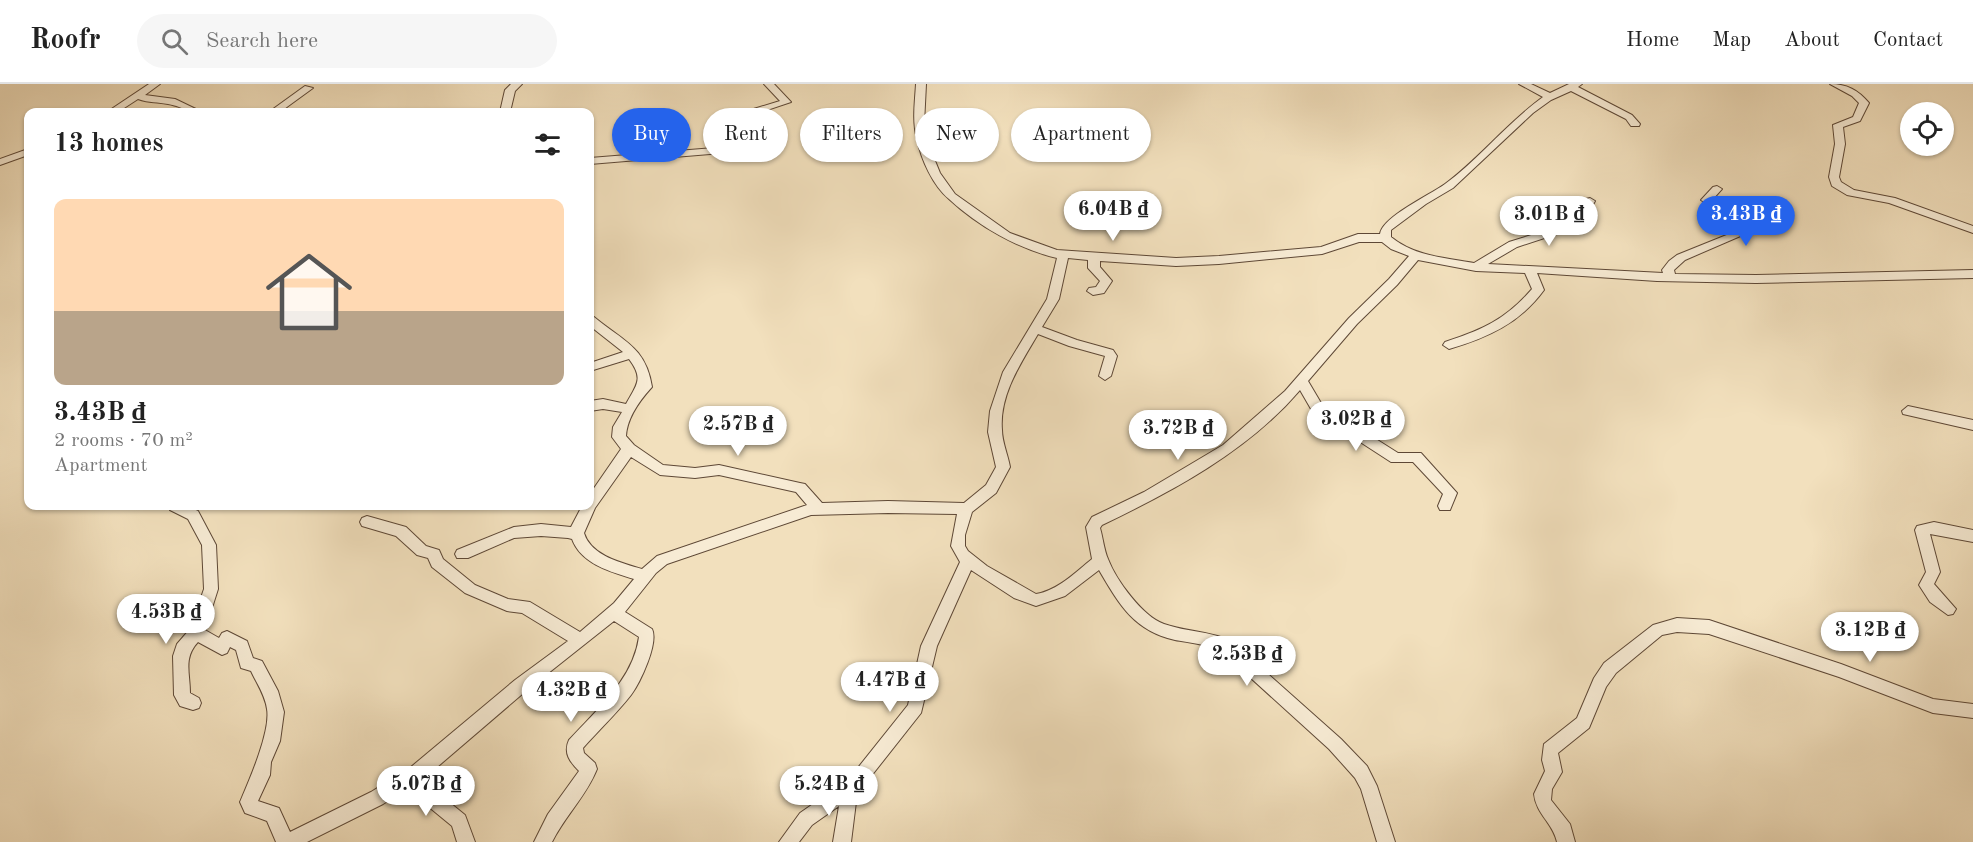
<!DOCTYPE html>
<html lang="en">
<head>
<meta charset="utf-8">
<style>
	:root { --surface:#fff; --page:#f6f6f6; --text:#222; --muted:#767676; --line:#e0e0e0; --accent:#2563eb }
	body { margin:0; font-family:"Old Standard TT",serif; background:var(--page); color:var(--text); height:100vh; display:flex; flex-direction:column; font-size:22px; white-space:nowrap }
	* { box-sizing:border-box; margin:0 }
	p { font-size:20px; color:var(--muted) }
	.icon { flex:none; width:33px; height:33px; fill:none; stroke:currentColor; stroke-width:2; stroke-linecap:round; stroke-linejoin:round }
	.map { position:relative; flex:1; overflow:hidden }
	.details { position:absolute; left:24px; top:24px; width:570px; height:402px; display:flex; flex-direction:column; background:var(--surface); border-radius:12px; box-shadow:0 2px 4px #0004 }
	.details>* { flex:none }
	.hud { position:absolute; left:612px; top:24px; width:570px; height:54px; display:flex; gap:12px }
	.controls { position:absolute; left:1900px; top:18px; display:grid; gap:12px }
	.controls a { display:grid; place-items:center; width:54px; height:54px; border-radius:50%; background:var(--surface); box-shadow:0 2px 4px #0004; font-size:30px }
	.price { position:absolute; translate:-50% -51px; padding:0 14px; border-radius:21px; background:#fff; color:#222; font-size:20px; line-height:39px; filter:drop-shadow(0 2px 3px #0008) }
	.price::after { content:''; position:absolute; left:50%; top:36px; width:18px; height:14px; margin-left:-9px; background:inherit; clip-path:polygon(0 0,100% 0,50% 100%) }
	.price.selected { background:var(--accent); color:#fff }
	ul { padding:0; list-style:none }
	li { display:grid; align-content:center; gap:12px; height:318px; padding:0 30px }
	li+li { border-top:2px solid var(--line) }
	li span { display:grid; place-items:center; height:186px; border-radius:12px; color:#555 }
	li>.icon { margin-inline-start:auto }
	span .icon { width:108px; height:108px; fill:#fffc; stroke-width:1 }
	li b { font-size:26px }
	h2 { display:flex; justify-content:space-between; align-items:center; height:72px; padding:0 30px; font-size:26px }
	.chip { padding:0 21px; border-radius:27px; background:var(--surface); box-shadow:0 2px 4px #0004; font-size:21px; line-height:54px }
	.chip.selected { background:var(--accent); color:#fff }
	header { display:flex; align-items:center; gap:36px; box-sizing:border-box; height:84px; padding:0 30px; background:var(--surface); border-bottom:2px solid var(--line) }
	header strong { font-size:28px }
	nav { display:flex; gap:33px; margin-inline-start:auto; font-size:21px }
	.search { width:420px; height:54px; background:var(--page); display:flex; align-items:center; gap:15px; box-sizing:border-box; padding:0 21px; border-radius:33px; color:var(--muted); font-size:22px }
	.map>svg:first-child { display:block }
</style>
</head>
<body>
<header>
<strong>Roofr</strong>
<div class="search"><svg class="icon" aria-label="search" viewBox="0 0 24 24"><circle cx="10" cy="10" r="6"/><path d="M15 15l6 6"/></svg>Search here</div>
<nav><a>Home</a><a>Map</a><a>About</a><a>Contact</a></nav>
</header>
<div class="map">
<svg width="1973" height="758" viewBox="0 0 1973 758">
	<rect width="100%" height="100%" fill="#f2e0bd"/>
	<filter id="stains"><feTurbulence type="fractalNoise" baseFrequency=".00333" numOctaves="4"/><feColorMatrix values="0 0 0 0 .2 0 0 0 0 .09 0 0 0 0 .02 0 0 0 .5 -.17"/></filter>
	<radialGradient id="worn" r=".72"><stop offset=".6" stop-color="#630" stop-opacity="0"/><stop offset="1" stop-color="#630" stop-opacity=".3"/></radialGradient>
	<g fill="none" stroke-linecap="round" stroke-linejoin="round">
		<g stroke="#5e4836" stroke-width="2">
			<g id="minor">
				<path d="M 149,0 L 160,0 L 145,11 L 175,15 L 202,28 C 189,29 181,22 168,20 C 158,18 149,19 138,15 L 118,28 L 107,28 Z"/>
				<path d="M 511,0 L 522,0 L 515,7 L 510,28 L 500,28 L 505,6 Z"/>
				<path d="M 764,0 L 774,0 L 791,18 L 743,34 L 753,61 L 746,67 L 590,80 L 590,74 L 739,62 L 743,60 L 732,33 L 734,31 L 780,17 Z"/>
				<path d="M 916,0 L 926,0 L 924,40 L 927,57 L 940,89 L 955,110 L 1010,149 L 1057,166 L 1176,174 L 1219,172 L 1321,163 L 1358,150 L 1380,150 C 1382,133 1430,111 1445,100 C 1479,75 1507,39 1543,13 L 1519,0 L 1531,0 L 1550,9 L 1569,0 L 1582,0 L 1578,3 L 1632,31 L 1640,40 L 1639,42 L 1631,42 L 1626,35 L 1571,7 L 1551,16 L 1533,29 L 1453,104 L 1426,120 L 1391,146 L 1391,153 C 1414,172 1445,174 1474,179 L 1509,158 L 1573,138 L 1586,115 L 1590,114 L 1595,117 L 1581,142 L 1517,163 L 1488,180 L 1663,189 L 1662,186 L 1669,177 L 1677,171 L 1739,146 L 1727,134 L 1701,116 L 1713,103 L 1717,102 L 1722,105 L 1713,115 L 1735,130 L 1752,147 L 1685,176 L 1674,186 L 1675,190 L 1756,191 L 1973,186 L 1973,194 L 1756,199 L 1657,197 L 1537,189 L 1544,206 C 1520,239 1487,254 1449,265 L 1443,261 L 1445,258 C 1482,246 1505,236 1532,205 L 1525,189 L 1476,187 L 1418,176 L 1397,201 L 1357,240 L 1308,297 L 1321,319 L 1327,324 L 1398,369 L 1421,369 L 1457,409 L 1450,426 L 1440,426 L 1438,422 L 1443,410 L 1413,378 L 1391,378 L 1317,330 L 1311,325 L 1300,306 C 1248,367 1173,407 1102,441 L 1100,444 C 1103,454 1104,466 1108,475 C 1116,496 1143,533 1164,540 C 1187,548 1210,547 1231,557 L 1341,655 L 1367,682 L 1377,702 L 1395,758 L 1377,758 L 1361,705 L 1355,694 L 1329,665 L 1221,567 C 1206,560 1191,559 1175,556 C 1134,547 1119,520 1099,486 L 1065,512 L 1036,522 L 1014,514 L 971,486 L 937,562 L 921,629 L 857,710 L 851,758 L 833,758 L 839,722 L 812,741 L 799,758 L 779,758 L 800,729 L 849,695 L 908,621 L 921,562 L 960,478 L 951,462 L 957,430 L 888,429 L 811,431 L 667,480 L 656,489 L 625,528 L 652,545 C 659,559 640,599 631,611 C 617,629 599,646 583,664 L 584,669 L 595,679 L 597,685 C 587,711 565,732 552,758 L 534,758 L 548,730 L 579,687 C 570,678 563,669 569,656 C 597,625 633,596 639,553 L 614,537 L 527,606 L 422,696 L 465,731 L 475,758 L 457,758 L 452,742 L 407,705 L 383,720 L 307,758 L 276,758 L 267,737 L 245,729 L 240,718 C 249,697 271,647 267,625 C 265,611 257,600 251,587 L 241,584 L 236,566 L 230,563 L 227,569 L 222,571 L 198,558 C 183,574 190,589 190,609 L 199,614 L 201,619 L 199,624 L 193,626 L 180,622 L 174,611 L 173,572 L 177,560 L 190,545 L 204,505 L 202,461 L 188,435 L 170,426 L 168,422 L 187,422 L 198,427 L 216,461 L 218,505 L 205,546 L 219,554 L 222,549 L 227,547 L 247,557 L 253,574 L 262,577 L 278,607 L 284,628 L 280,657 L 271,678 L 270,691 L 258,717 L 279,724 L 290,748 L 371,708 L 411,683 L 515,596 L 568,557 L 522,529 L 507,527 L 465,509 L 432,483 L 428,474 L 417,471 L 396,452 L 362,442 L 360,438 L 362,434 L 367,432 L 406,443 L 426,462 L 439,466 L 443,475 L 475,501 L 508,515 L 530,518 L 580,548 L 614,519 L 634,495 C 611,488 581,480 572,455 L 568,454 L 541,452 L 514,454 L 468,474 L 457,474 L 455,470 L 457,466 L 514,443 L 541,440 L 571,443 L 582,422 L 590,422 L 590,410 L 621,365 L 612,353 L 613,343 L 622,328 L 603,325 L 590,327 L 590,317 L 603,315 L 626,320 C 637,300 644,295 629,275 L 590,287 L 590,279 L 623,268 L 590,242 L 590,232 L 594,233 C 623,257 646,263 652,303 C 641,315 627,333 626,352 L 634,361 L 663,381 L 695,384 L 719,381 L 800,399 L 805,400 L 822,419 L 888,417 L 964,419 L 986,401 L 996,383 L 988,348 L 990,327 L 1003,288 L 1047,215 L 1057,174 C 1018,165 978,142 949,115 C 933,102 921,75 917,55 C 912,37 915,18 916,0 ZM 1359,158 L 1382,158 L 1391,165 L 1409,172 L 1389,195 L 1349,234 L 1285,307 L 1223,361 L 1144,408 L 1092,433 L 1086,443 L 1092,475 C 1076,488 1057,507 1036,510 L 987,482 L 968,467 L 965,462 L 965,451 L 972,428 L 996,409 L 1010,383 C 1008,371 1002,358 1002,346 C 999,311 1021,279 1038,250 L 1069,262 L 1105,272 L 1099,292 L 1105,296 L 1111,292 L 1117,272 L 1113,266 L 1077,256 L 1042,243 L 1059,215 L 1068,174 L 1088,176 L 1088,184 L 1100,197 L 1096,203 L 1089,204 L 1087,207 L 1093,211 L 1104,209 L 1112,197 L 1100,183 L 1100,177 L 1176,182 L 1219,180 L 1322,170 ZM 631,373 L 660,391 L 695,394 L 719,391 L 796,408 L 807,421 L 657,472 L 642,485 C 622,479 591,472 584,449 L 595,424 Z"/>
				<path d="M 1830,0 C 1847,0 1858,6 1869,19 L 1860,37 L 1843,43 L 1845,60 L 1839,93 L 1841,98 L 1854,106 L 1895,114 L 1973,142 L 1973,149 L 1889,119 L 1847,111 L 1832,102 L 1829,93 L 1835,60 L 1833,41 L 1853,33 L 1859,19 L 1852,12 Z"/>
				<path d="M 305,2 L 313,4 L 280,28 L 269,28 Z"/>
				<path d="M 28,65 L 28,71 L 0,81 L 0,75 Z"/>
				<path d="M 1908,322 L 1973,336 L 1973,346 L 1903,330 L 1902,327 Z"/>
				<path d="M 1934,438 L 1973,446 L 1973,458 L 1930,450 L 1940,488 L 1934,500 L 1956,525 L 1953,530 L 1948,531 L 1930,518 L 1919,501 L 1926,488 L 1915,446 L 1917,442 Z"/>
				<path d="M 1677,534 L 1709,536 L 1841,580 L 1933,615 L 1973,620 L 1973,634 L 1933,629 L 1839,593 L 1709,550 L 1677,548 L 1662,551 L 1616,589 L 1606,603 L 1589,644 L 1558,669 L 1562,688 L 1552,705 L 1551,716 L 1570,740 L 1575,758 L 1557,758 C 1553,739 1536,730 1534,710 L 1545,687 L 1542,676 L 1544,660 L 1577,634 L 1594,594 L 1604,579 L 1653,541 Z"/>
			</g>
		</g>
		<use href="#minor" fill="#f7ebd4" fill-rule="evenodd"/>
	</g>
	<rect width="100%" height="100%" filter="url(#stains)"/>
	<rect width="100%" height="100%" fill="url(#worn)"/>
</svg>
<div class="controls">
<a><svg class="icon" aria-label="locate" viewBox="0 0 24 24"><circle cx="12" cy="12" r="6"/><path d="M12 2v4M12 18v4M2 12h4M18 12h4"/></svg></a>
</div>
<b class="price" style="left:1113px;top:158px">6.04B ₫</b>
<b class="price" style="left:1549px;top:163px">3.01B ₫</b>
<b class="price selected" style="left:1746px;top:163px">3.43B ₫</b>
<b class="price" style="left:1356px;top:368px">3.02B ₫</b>
<b class="price" style="left:738px;top:373px">2.57B ₫</b>
<b class="price" style="left:1178px;top:377px">3.72B ₫</b>
<b class="price" style="left:166px;top:561px">4.53B ₫</b>
<b class="price" style="left:1870px;top:579px">3.12B ₫</b>
<b class="price" style="left:1247px;top:603px">2.53B ₫</b>
<b class="price" style="left:890px;top:629px">4.47B ₫</b>
<b class="price" style="left:571px;top:639px">4.32B ₫</b>
<b class="price" style="left:426px;top:733px">5.07B ₫</b>
<b class="price" style="left:829px;top:733px">5.24B ₫</b>
<div class="hud">
<a class="chip selected">Buy</a>
<a class="chip">Rent</a>
<a class="chip">Filters</a>
<a class="chip">New</a>
<a class="chip">Apartment</a>
</div>
<section class="details">
<h2>13 homes<svg class="icon" aria-label="filters" viewBox="0 0 24 24"><path d="M4 7h16M4 17h16"/><circle cx="9" cy="7" r="2"/><circle cx="15" cy="17" r="2"/></svg></h2>
<ul>
<li><span style="background:linear-gradient(#ffd9b3 60%,#b9a48a 0)"><svg class="icon" aria-label="home" viewBox="0 0 24 24"><path d="M3 11l9-7 9 7M6 9v11h12V9"/></svg></span><div><b>3.43B ₫</b><p>2 rooms · 70 m²</p><p>Apartment</p></div></li>
</ul>
</section>
</div>
</body>
</html>
